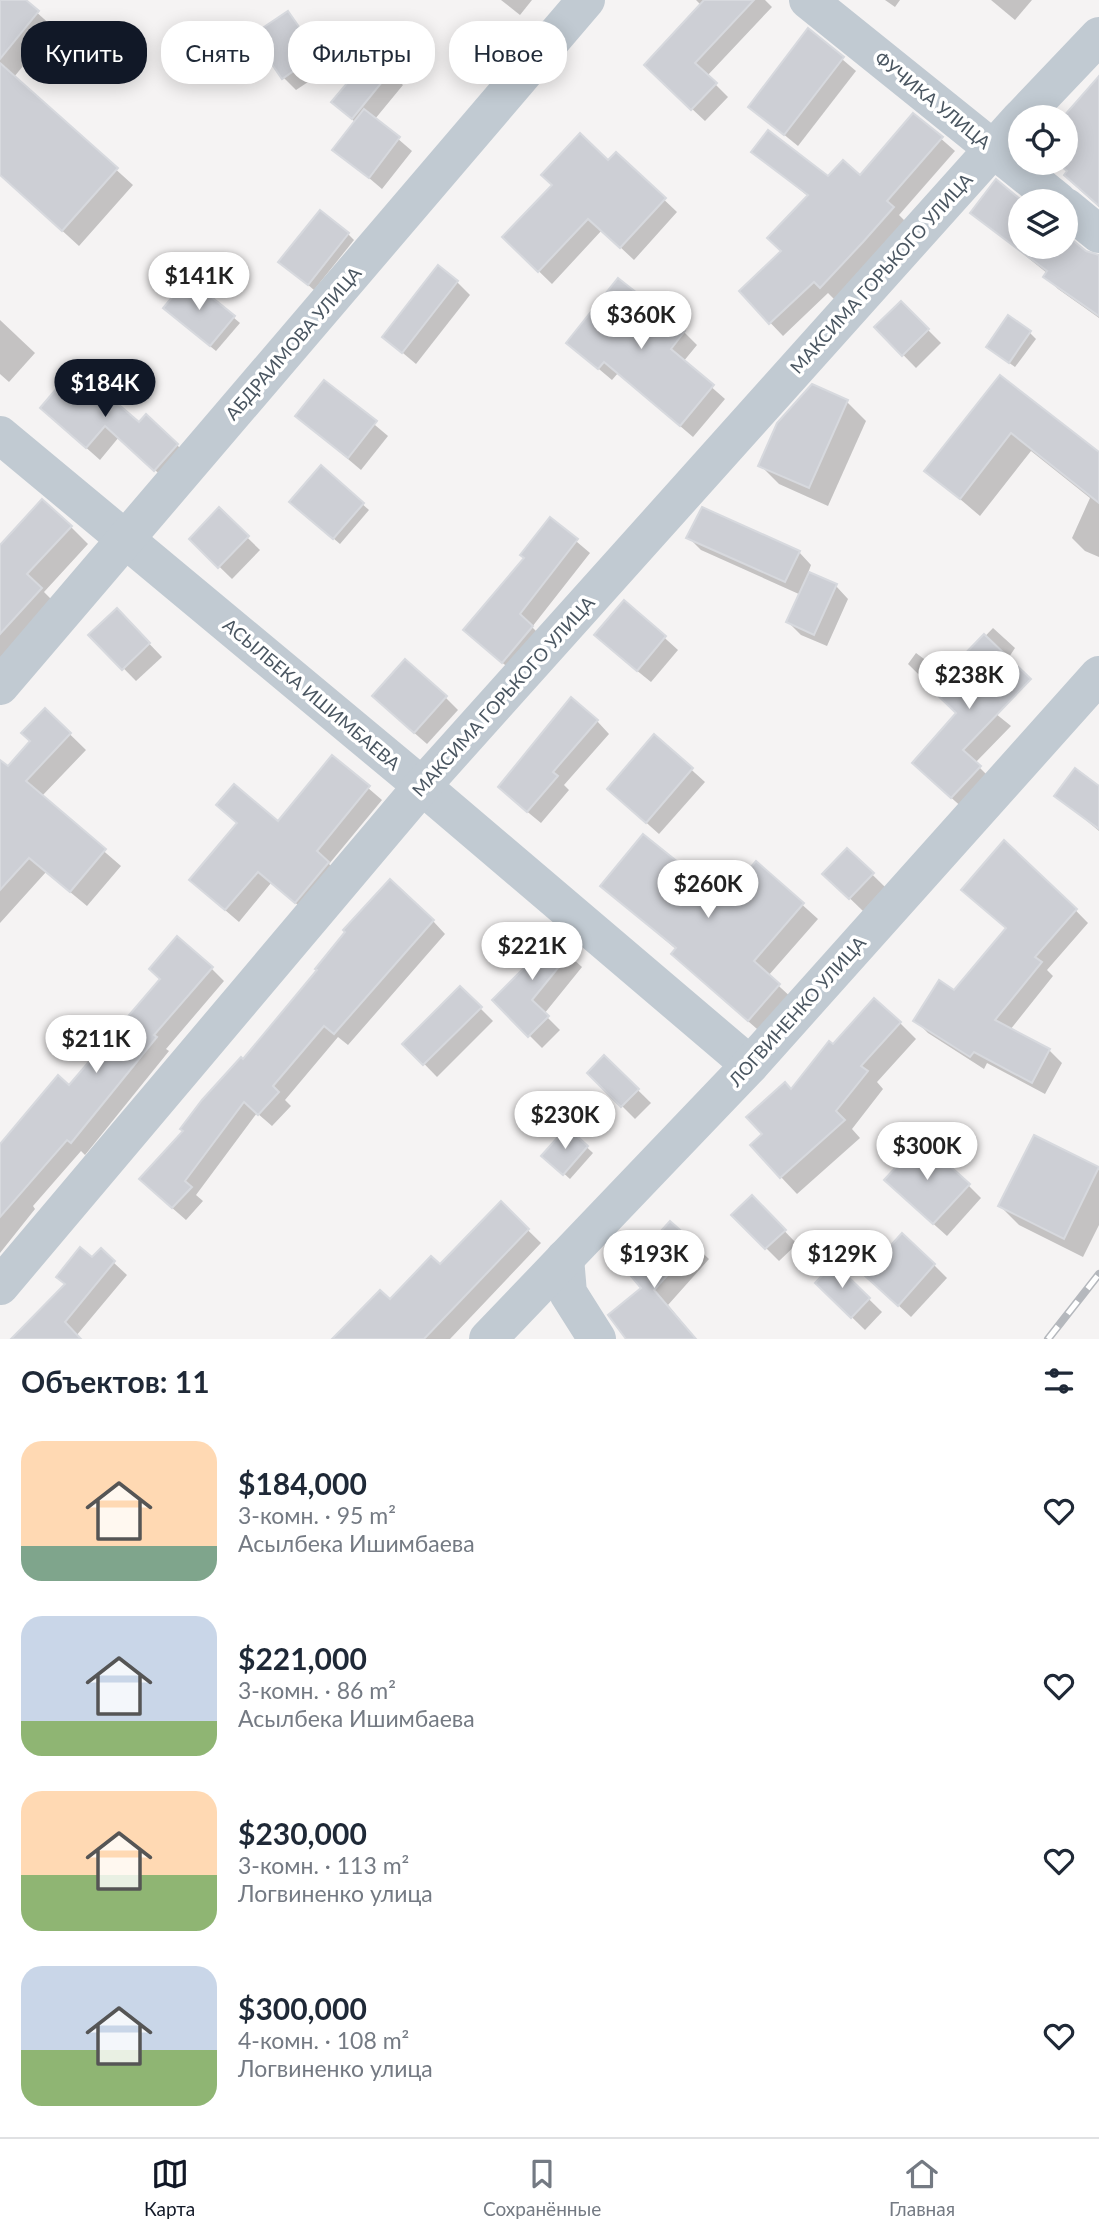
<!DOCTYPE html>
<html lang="ru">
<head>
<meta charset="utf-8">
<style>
	:root { --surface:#fff; --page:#f6f6f7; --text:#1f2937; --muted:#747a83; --line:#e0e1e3; --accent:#111827 }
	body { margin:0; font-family:Lato,sans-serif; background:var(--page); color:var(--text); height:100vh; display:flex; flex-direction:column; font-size:26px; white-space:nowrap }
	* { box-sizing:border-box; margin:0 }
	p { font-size:23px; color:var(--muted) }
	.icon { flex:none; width:38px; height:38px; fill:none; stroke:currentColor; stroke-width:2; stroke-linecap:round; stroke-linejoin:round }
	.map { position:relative; height:1339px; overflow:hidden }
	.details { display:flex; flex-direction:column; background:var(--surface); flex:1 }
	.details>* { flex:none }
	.hud { position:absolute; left:21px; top:21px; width:700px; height:63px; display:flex; gap:14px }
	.controls { position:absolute; left:1008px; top:105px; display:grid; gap:14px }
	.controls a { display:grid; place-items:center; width:70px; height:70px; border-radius:50%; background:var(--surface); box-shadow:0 4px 18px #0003; font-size:35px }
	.price { position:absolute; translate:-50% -60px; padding:0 16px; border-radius:24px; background:#fff; color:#222; font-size:23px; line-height:46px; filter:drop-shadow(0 2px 4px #0008) }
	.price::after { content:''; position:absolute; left:50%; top:42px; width:21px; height:16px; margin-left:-10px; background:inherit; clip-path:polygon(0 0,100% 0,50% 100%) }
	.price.current { background:var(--accent); color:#fff }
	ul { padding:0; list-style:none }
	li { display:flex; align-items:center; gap:21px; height:175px; padding:0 21px }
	li span { display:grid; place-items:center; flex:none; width:196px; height:140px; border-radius:21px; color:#555 }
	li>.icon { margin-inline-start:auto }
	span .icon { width:84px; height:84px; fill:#fffc; stroke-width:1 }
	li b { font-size:30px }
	h2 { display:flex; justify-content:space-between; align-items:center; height:84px; padding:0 21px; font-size:30px }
	.tag { padding:0 24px; border-radius:28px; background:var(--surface); box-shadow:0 4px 18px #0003; font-size:24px; line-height:63px }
	.tag.current { background:var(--accent); color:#fff }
	.tabs { display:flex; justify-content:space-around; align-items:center; height:98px; border-top:2px solid var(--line); background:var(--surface); font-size:19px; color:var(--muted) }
	.tabs a { display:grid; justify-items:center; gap:4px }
	.tabs .current { color:var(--accent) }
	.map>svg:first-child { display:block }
</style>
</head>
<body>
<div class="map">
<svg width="1099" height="1339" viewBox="0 0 1099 1339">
	<rect width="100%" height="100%" fill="#f5f3f3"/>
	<g fill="#0003">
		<path d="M 0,0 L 23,0 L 54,28 L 14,77 L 133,185 L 79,246 L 0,174 Z"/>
		<path d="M 501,0 L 532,0 L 520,15 Z"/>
		<path d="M 696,0 L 765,0 L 772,7 L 707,76 L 728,97 L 705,121 L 659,78 L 701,5 Z"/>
		<path d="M 885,0 L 900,0 L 895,7 Z"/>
		<path d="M 991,0 L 1032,0 L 1015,20 Z"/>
		<path d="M 287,13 L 329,68 L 296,90 L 284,78 Z"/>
		<path d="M 809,31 L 856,71 L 798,146 L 750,107 Z"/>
		<path d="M 371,57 L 403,85 L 375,119 L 412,151 L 382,189 L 335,149 L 356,123 L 334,102 Z"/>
		<path d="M 1099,76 L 1099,207 L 1070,181 L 1074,177 L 1058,163 L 1066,163 L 1066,117 Z"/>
		<path d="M 914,115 L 955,151 L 899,215 L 905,221 L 834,299 L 828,293 L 783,336 L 741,292 L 783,252 L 809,197 L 753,152 L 828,178 L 860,178 Z"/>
		<path d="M 616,154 L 677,212 L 634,260 L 602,230 L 552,284 L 517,250 Z"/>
		<path d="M 996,182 L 1020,201 L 1020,247 L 1066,247 L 1066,238 L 1099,260 L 1099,318 L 1058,289 L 1045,276 L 1047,273 L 972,213 Z"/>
		<path d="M 348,234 L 354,240 L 314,290 L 287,267 Z"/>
		<path d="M 189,280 L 240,323 L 216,351 L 171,314 Z"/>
		<path d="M 457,282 L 470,295 L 416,364 L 384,337 Z"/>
		<path d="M 901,303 L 941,343 L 916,368 L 876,327 Z"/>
		<path d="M 0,320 L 35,353 L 9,382 L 0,374 Z"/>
		<path d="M 684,332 L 697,345 L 683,362 L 725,399 L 693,437 L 618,373 L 612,380 L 568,343 Z"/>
		<path d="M 1030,333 L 1036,339 L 1015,367 L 994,352 Z"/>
		<path d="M 1000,377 L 1099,454 L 1099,557 L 1085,551 L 1072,538 L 1090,498 L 1031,451 L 980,516 L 927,471 Z"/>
		<path d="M 324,382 L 388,436 L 361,470 L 297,416 Z"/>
		<path d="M 812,386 L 847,402 L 866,421 L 828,506 L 779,484 L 760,465 Z"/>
		<path d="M 55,420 L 139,425 L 177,445 L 190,458 L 168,482 L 119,437 L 100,460 Z"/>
		<path d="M 321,468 L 369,510 L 340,544 L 298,508 Z"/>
		<path d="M 219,510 L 260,550 L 232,579 L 191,539 Z"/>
		<path d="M 550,519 L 590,553 L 532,627 L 545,640 L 516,674 L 478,643 Z"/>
		<path d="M 71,527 L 88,544 L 44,592 L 58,606 L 0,671 L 0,547 Z"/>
		<path d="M 688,537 L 799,552 L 811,565 L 808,573 L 836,586 L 848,599 L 827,646 L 801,635 L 788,622 L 801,595 L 701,550 Z"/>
		<path d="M 625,602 L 678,650 L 651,682 L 609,648 Z"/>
		<path d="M 117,610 L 162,657 L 136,681 L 91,635 Z"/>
		<path d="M 993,628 L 1015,648 L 980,701 L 1011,726 L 975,763 L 992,780 L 965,810 L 927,776 L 959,714 L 908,664 L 916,653 L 947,676 Z"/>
		<path d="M 445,697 L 458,710 L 427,744 L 387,709 Z"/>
		<path d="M 45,710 L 86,750 L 41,797 L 121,866 L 87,906 L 46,872 L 0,923 L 0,778 L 32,742 Z"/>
		<path d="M 597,721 L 609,734 L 564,785 L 569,790 L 541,823 L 513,800 Z"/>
		<path d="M 654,736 L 705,782 L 659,834 L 622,801 Z"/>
		<path d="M 332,757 L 382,800 L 329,864 L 341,876 L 309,914 L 271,883 L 239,922 L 204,892 L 239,824 L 278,824 Z"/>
		<path d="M 1099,788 L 1099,831 L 1057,796 Z"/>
		<path d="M 1004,843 L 1038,872 L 1088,923 L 1047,970 L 1053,976 L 1010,1030 L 1049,1050 L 1062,1063 L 1045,1094 L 987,1063 L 984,1069 L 928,1033 L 915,1020 L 955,992 L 1007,929 Z"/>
		<path d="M 847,850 L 885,887 L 863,911 L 837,886 Z"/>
		<path d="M 757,864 L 818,919 L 768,976 L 794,1000 L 764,1035 L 688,969 L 673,954 L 677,950 L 602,886 L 724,901 Z"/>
		<path d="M 433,921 L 445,934 L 348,1045 L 338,1037 L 285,1100 L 291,1106 L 272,1126 L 257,1113 L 196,1195 L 203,1201 L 186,1220 L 154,1192 L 243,1062 Z"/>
		<path d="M 542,931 L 582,967 L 544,1014 L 560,1030 L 542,1048 L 494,1000 L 528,967 Z"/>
		<path d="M 211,968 L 224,981 L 166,1049 L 169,1051 L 85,1155 L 81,1151 L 33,1206 L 35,1209 L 0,1253 L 0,1157 L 69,1087 Z"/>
		<path d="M 460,988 L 493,1021 L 437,1077 L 405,1044 Z"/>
		<path d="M 900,1023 L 916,1039 L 877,1082 L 883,1089 L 852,1129 L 860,1138 L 797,1194 L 781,1177 L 765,1134 L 792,1091 L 834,1046 Z"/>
		<path d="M 604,1057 L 651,1103 L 635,1119 L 589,1073 Z"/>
		<path d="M 567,1129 L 593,1153 L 570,1179 L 550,1161 Z"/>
		<path d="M 1035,1137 L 1099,1170 L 1099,1225 L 1083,1257 L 1019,1225 L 1000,1206 Z"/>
		<path d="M 968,1185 L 981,1198 L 947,1236 L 899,1193 Z"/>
		<path d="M 752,1197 L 797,1244 L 779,1261 L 733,1215 Z"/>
		<path d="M 501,1204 L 541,1243 L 450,1339 L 344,1339 L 440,1267 Z"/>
		<path d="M 694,1245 L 709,1259 L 668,1305 L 696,1339 L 629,1339 L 610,1315 Z"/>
		<path d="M 101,1251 L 127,1275 L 76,1336 L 79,1339 L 13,1339 Z"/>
		<path d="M 834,1265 L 882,1312 L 865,1330 L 817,1283 Z"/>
		<path d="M 934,1265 L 947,1278 L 911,1317 L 879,1287 Z"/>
	</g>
	<g fill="#cdcfd5" stroke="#d7d9de" stroke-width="2">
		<path d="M 0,0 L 26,0 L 39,11 L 0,59 Z"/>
		<path d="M 704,0 L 754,0 L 695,63 L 717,83 L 691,110 L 644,65 Z"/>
		<path d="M 288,11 L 318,54 L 282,79 L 252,35 Z"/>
		<path d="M 808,28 L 844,57 L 784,135 L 748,107 Z"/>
		<path d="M 371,55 L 391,71 L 352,119 L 331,102 Z"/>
		<path d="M 0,63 L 118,168 L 62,231 L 0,175 Z"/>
		<path d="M 1099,76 L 1099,206 L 1064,175 L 1067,171 L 1057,163 L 1066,163 L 1066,117 L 1063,117 Z"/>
		<path d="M 364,109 L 400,137 L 369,178 L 332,150 Z"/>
		<path d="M 913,113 L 943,137 L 887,201 L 894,207 L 863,242 L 820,288 L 814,282 L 769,324 L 739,291 L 781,251 L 767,238 L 808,195 L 751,152 L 768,130 L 828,176 L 843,160 L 860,175 Z"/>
		<path d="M 580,133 L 608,160 L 616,152 L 666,198 L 620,248 L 588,219 L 538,272 L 502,237 L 552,185 L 541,175 Z"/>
		<path d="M 996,179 L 1020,199 L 1020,247 L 1066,247 L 1070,238 L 1086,251 L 1099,255 L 1099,316 L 1043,277 L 1047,271 L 970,213 Z"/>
		<path d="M 320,210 L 349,233 L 308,285 L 278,262 Z"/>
		<path d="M 438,265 L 458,281 L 402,353 L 382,337 Z"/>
		<path d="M 188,278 L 235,316 L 210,346 L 163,308 Z"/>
		<path d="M 618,278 L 685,331 L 671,349 L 714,385 L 680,426 L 604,362 L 598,369 L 566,343 Z"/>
		<path d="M 901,301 L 929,329 L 902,356 L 874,327 Z"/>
		<path d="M 1008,315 L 1031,331 L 1009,363 L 986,347 Z"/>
		<path d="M 75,367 L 139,422 L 146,414 L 178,444 L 154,471 L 105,426 L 86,448 L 40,408 Z"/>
		<path d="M 1000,375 L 1099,452 L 1099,503 L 1011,433 L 960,499 L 924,471 Z"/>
		<path d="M 324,380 L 377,421 L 348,458 L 295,416 Z"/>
		<path d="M 812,384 L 848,400 L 809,488 L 758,466 L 777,423 Z"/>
		<path d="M 321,465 L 364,503 L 333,539 L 289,502 Z"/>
		<path d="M 42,499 L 72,526 L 27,574 L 42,588 L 0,634 L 0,545 Z"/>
		<path d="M 219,507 L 249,536 L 218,568 L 189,539 Z"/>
		<path d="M 702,507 L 800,551 L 785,582 L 686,538 Z"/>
		<path d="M 550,517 L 578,539 L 520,614 L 533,626 L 502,663 L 463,630 L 524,558 L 520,555 Z"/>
		<path d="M 809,572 L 837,584 L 814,635 L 786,622 Z"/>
		<path d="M 624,600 L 666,636 L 637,671 L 594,635 Z"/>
		<path d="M 117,608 L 150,643 L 122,670 L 88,635 Z"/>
		<path d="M 984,634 L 1031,679 L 963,750 L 981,766 L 951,798 L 912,763 L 956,713 L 931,689 Z"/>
		<path d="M 405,659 L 447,696 L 414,733 L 372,696 Z"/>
		<path d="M 571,697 L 598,720 L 553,772 L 558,776 L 527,812 L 498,787 Z"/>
		<path d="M 45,708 L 71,733 L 26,781 L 106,849 L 70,892 L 29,858 L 0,890 L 0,760 L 8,766 L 30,741 L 21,733 Z"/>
		<path d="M 654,734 L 693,768 L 646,823 L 607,789 Z"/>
		<path d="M 332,755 L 370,786 L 317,851 L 329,862 L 295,903 L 258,872 L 225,910 L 189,880 L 237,823 L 216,805 L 234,784 L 278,821 Z"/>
		<path d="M 1075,768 L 1099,786 L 1099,829 L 1054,796 Z"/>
		<path d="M 643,834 L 724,899 L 756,861 L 804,903 L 754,961 L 780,984 L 748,1021 L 671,954 L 676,948 L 600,886 Z"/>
		<path d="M 1004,840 L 1077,909 L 1035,957 L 1042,962 L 995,1020 L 1050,1049 L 1032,1083 L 974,1052 L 970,1057 L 913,1021 L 939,980 L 954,990 L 1006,928 L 961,890 Z"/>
		<path d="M 847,848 L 874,873 L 849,899 L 822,874 Z"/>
		<path d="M 390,879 L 434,920 L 334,1034 L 324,1026 L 273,1086 L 279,1092 L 258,1115 L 244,1102 L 185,1181 L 192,1187 L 172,1208 L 139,1179 L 183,1131 L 180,1129 L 202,1100 L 241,1057 L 243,1059 L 317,970 L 315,969 L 345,932 L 343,930 Z"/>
		<path d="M 542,929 L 571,952 L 532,1000 L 549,1016 L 528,1037 L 492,1000 L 526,966 L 517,958 Z"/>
		<path d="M 177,936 L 213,967 L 154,1035 L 157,1037 L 71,1143 L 67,1140 L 0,1217 L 0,1144 L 58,1075 L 69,1085 L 160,979 L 149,969 Z"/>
		<path d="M 460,986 L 482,1007 L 423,1065 L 402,1044 Z"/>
		<path d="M 874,998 L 901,1022 L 861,1066 L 868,1071 L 836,1111 L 845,1120 L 780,1178 L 750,1145 L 762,1134 L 746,1117 L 785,1082 L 791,1089 L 829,1041 L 833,1044 Z"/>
		<path d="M 604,1055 L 639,1089 L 621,1107 L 587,1073 Z"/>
		<path d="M 567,1127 L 588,1146 L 563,1175 L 541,1156 Z"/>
		<path d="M 1034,1135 L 1099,1167 L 1064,1239 L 998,1206 Z"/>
		<path d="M 921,1140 L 970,1184 L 933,1224 L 884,1180 Z"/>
		<path d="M 752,1195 L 786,1230 L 765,1249 L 731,1215 Z"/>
		<path d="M 501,1201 L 529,1229 L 424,1339 L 332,1339 L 380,1290 L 390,1299 L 431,1256 L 440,1264 Z"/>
		<path d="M 670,1221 L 696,1244 L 654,1290 L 696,1339 L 626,1339 L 608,1315 L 641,1288 L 626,1270 Z"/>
		<path d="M 902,1233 L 935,1264 L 898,1306 L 864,1275 Z"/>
		<path d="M 80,1247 L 92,1257 L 101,1248 L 115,1261 L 65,1322 L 81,1339 L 11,1339 L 65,1284 L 56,1277 Z"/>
		<path d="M 834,1263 L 870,1298 L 851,1318 L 815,1283 Z"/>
	</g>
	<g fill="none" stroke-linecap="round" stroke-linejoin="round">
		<g stroke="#c1cad2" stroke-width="38">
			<path d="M 808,0 L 1058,201"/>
			<path d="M 1022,117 L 1099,36"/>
			<path d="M 1066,207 L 1099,234"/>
			<path d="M 0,435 L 422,786 L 750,1065"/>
			<path d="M 0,686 L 586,0"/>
			<path d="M 565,1258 L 568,1293 L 597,1339"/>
			<path d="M 0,1286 L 422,786 L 1020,119"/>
			<path d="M 488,1339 L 750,1065 L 1099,675"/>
		</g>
		<g stroke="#b5b8bd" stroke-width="8">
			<path id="rail" d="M 1048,1339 L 1099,1274"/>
		</g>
		<use href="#rail" stroke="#fff" stroke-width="5" stroke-dasharray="16" stroke-linecap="butt"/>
	</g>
	<g text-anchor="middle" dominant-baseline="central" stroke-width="7" stroke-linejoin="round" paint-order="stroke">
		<g font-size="18" fill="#4a5661" stroke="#fff">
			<text transform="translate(933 100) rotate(39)">ФУЧИКА УЛИЦА</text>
			<text transform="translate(881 273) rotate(-48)">МАКСИМА ГОРЬКОГО УЛИЦА</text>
			<text transform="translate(293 343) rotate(-49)">АБДРАИМОВА УЛИЦА</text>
			<text transform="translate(312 694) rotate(40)">АСЫЛБЕКА ИШИМБАЕВА</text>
			<text transform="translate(503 696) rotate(-48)">МАКСИМА ГОРЬКОГО УЛИЦА</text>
			<text transform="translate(797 1011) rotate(-48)">ЛОГВИНЕНКО УЛИЦА</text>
		</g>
	</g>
</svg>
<div class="controls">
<a><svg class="icon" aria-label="locate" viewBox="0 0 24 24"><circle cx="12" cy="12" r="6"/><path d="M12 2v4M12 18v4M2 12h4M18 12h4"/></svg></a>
<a><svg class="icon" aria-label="layers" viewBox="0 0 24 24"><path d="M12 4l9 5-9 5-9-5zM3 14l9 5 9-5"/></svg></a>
</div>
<b class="price" style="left:199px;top:312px">$141K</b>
<b class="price" style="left:641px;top:351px">$360K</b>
<b class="price current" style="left:105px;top:419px">$184K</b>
<b class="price" style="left:969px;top:711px">$238K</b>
<b class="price" style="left:708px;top:920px">$260K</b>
<b class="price" style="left:532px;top:982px">$221K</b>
<b class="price" style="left:96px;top:1075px">$211K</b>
<b class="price" style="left:565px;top:1151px">$230K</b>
<b class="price" style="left:927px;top:1182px">$300K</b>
<b class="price" style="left:654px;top:1290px">$193K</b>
<b class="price" style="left:842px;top:1290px">$129K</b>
<div class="hud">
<a class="tag current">Купить</a>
<a class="tag">Снять</a>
<a class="tag">Фильтры</a>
<a class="tag">Новое</a>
</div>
</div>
<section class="details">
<h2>Объектов: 11<svg class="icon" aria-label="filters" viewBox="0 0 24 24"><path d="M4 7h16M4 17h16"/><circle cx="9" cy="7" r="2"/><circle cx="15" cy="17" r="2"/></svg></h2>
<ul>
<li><span style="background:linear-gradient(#ffd9b3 75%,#7fa58c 0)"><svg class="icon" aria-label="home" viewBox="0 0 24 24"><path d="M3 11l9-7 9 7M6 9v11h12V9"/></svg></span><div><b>$184,000</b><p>3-комн. · 95 m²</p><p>Асылбека Ишимбаева</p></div><svg class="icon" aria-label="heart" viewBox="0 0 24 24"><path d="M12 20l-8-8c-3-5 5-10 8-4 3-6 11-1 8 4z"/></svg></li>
<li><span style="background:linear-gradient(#c9d6e8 75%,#8fb573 0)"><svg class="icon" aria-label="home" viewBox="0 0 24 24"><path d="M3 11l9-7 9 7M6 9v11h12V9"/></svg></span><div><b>$221,000</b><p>3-комн. · 86 m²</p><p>Асылбека Ишимбаева</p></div><svg class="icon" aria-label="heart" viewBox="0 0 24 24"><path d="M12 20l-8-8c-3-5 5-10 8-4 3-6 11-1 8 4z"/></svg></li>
<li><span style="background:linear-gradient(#ffd9b3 60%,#8fb573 0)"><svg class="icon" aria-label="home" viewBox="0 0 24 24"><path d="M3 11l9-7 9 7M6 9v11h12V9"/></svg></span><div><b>$230,000</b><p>3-комн. · 113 m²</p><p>Логвиненко улица</p></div><svg class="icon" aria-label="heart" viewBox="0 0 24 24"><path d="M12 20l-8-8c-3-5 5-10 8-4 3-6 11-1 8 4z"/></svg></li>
<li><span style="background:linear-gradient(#c9d6e8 60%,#8fb573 0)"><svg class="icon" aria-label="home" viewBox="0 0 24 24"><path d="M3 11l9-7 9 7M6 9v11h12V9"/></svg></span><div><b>$300,000</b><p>4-комн. · 108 m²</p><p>Логвиненко улица</p></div><svg class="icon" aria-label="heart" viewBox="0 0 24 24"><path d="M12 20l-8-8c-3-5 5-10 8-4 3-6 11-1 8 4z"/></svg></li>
</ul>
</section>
<nav class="tabs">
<a class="current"><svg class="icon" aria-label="map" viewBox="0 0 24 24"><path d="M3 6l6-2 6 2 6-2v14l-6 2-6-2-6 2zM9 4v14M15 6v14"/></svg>Карта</a>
<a><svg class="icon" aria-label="saved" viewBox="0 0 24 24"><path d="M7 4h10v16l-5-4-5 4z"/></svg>Сохранённые</a>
<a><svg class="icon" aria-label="home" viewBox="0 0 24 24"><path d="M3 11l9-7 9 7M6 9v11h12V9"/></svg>Главная</a>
</nav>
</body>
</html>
